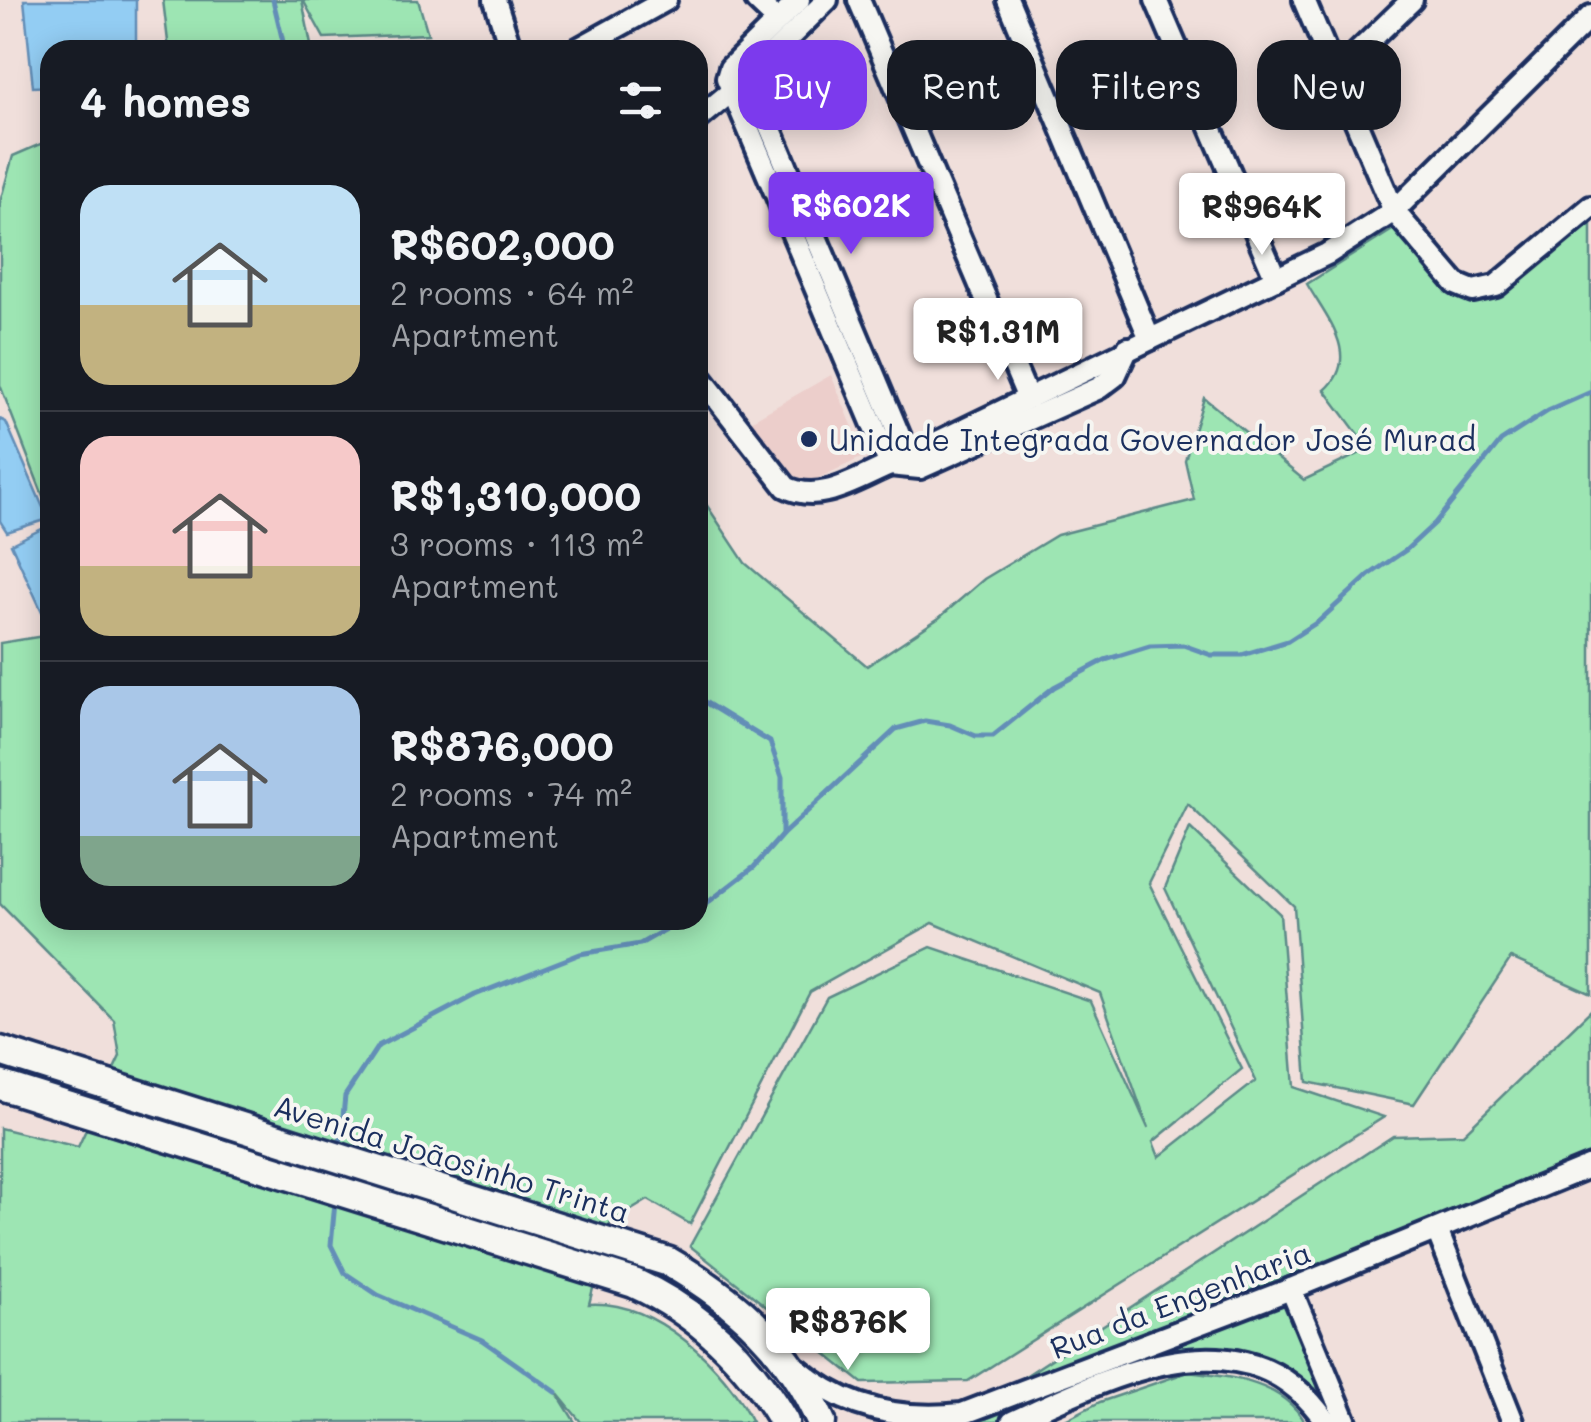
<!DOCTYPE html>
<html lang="en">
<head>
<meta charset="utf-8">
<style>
	:root { --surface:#171b24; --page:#242831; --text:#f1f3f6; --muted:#9ea1a6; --line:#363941; --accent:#7c3aed }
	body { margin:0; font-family:Mali,sans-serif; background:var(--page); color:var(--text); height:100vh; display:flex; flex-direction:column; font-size:38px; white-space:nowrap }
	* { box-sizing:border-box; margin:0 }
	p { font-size:32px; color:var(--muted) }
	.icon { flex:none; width:55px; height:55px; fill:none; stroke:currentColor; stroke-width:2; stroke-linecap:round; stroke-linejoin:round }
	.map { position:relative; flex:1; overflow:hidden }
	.side { position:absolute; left:40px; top:40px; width:668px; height:890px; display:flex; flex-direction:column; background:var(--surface); border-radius:30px; box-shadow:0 5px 25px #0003 }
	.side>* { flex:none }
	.top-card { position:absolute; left:738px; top:40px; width:702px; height:90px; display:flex; gap:20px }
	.price { position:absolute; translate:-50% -85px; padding:0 22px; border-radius:10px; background:#fff; color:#222; font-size:32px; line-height:65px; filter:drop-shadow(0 2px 5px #0008) }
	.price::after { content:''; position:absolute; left:50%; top:60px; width:30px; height:22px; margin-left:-15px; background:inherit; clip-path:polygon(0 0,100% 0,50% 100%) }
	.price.active { background:var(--accent); color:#fff }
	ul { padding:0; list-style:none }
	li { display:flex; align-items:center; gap:30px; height:250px; padding:0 40px }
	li+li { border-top:2px solid var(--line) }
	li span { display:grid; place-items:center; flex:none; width:280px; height:200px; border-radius:30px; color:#555 }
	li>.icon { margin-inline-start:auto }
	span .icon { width:120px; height:120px; fill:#fffc; stroke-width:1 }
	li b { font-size:42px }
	h2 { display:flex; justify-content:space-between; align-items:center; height:120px; padding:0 40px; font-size:42px }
	.tag { padding:0 35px; border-radius:30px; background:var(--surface); box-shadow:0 5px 25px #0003; font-size:35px; line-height:90px }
	.tag.active { background:var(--accent); color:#fff }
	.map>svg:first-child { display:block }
</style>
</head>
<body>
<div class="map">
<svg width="1591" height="1422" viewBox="0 0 1591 1422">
	<rect width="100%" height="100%" fill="#f0dfdb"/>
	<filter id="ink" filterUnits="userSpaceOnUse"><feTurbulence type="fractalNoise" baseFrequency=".01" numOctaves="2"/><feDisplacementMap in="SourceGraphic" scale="20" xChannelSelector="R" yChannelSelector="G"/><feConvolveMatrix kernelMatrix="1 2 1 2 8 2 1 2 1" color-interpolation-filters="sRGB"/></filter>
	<g filter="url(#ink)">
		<path fill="#eccecb" d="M 831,375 L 865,456 L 806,484 L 787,484 L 749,422 Z"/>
		<g fill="#9de5b3" stroke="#5c8a88" stroke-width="2.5">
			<path d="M 163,0 L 302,0 L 312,50 L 169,50 Z"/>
			<path d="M 303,0 L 418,0 L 428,34 L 324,38 Z"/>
			<path d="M 50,140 L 50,514 L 0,385 L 0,202 L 13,156 Z"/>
			<path d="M 1591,217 L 1591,994 L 1511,958 L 1414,1104 L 1307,1082 L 1294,906 L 1188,804 L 1149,883 L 1242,1069 L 1153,1142 L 1159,1157 L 1256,1081 L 1165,888 L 1190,828 L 1280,914 L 1294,1087 L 1384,1117 L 968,1381 L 862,1383 L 690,1246 L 827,997 L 931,947 L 1091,1001 L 1148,1128 L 1100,993 L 933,923 L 810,992 L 690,1224 L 648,1200 L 610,1223 L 589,1304 C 655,1300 725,1366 752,1422 L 581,1422 L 557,1393 L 575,1422 L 0,1422 L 0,1128 L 78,1147 L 120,1056 L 114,1020 L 0,904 L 0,643 L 50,635 L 50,920 L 698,920 L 698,492 L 745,563 L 867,666 L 939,618 L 984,579 L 1057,535 L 1194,500 L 1185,460 L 1204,398 L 1304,480 L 1369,449 L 1325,390 C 1362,357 1327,319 1307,284 L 1394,229 L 1450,294 L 1466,297 Z"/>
			<path d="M 1591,1010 L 1591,1155 L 1004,1390 L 1393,1136 L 1463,1134 Z"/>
			<path d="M 1285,1299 L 1339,1422 L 1284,1368 L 1215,1347 L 1177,1349 L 996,1422 L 978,1422 Z"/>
			<path d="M 1188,1372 C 1231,1377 1281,1381 1305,1422 L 1061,1422 L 1100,1402 Z"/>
		</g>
		<g fill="#93cdf3" stroke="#638eb7" stroke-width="2.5">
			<path d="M 24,0 L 136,0 L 136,50 L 50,50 L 50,86 L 33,87 Z"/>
			<path d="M 0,419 L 6,422 L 48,519 L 7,532 L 0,521 Z"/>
			<path d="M 48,526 L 50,532 L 50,629 L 11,544 Z"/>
		</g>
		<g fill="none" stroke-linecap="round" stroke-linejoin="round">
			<g stroke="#638eb7" stroke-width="5">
				<path d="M 273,0 L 285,50"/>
				<path d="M 698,698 L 770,742 L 782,777 L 782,835 L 754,867 L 698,910"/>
				<path d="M 782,835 L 896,729 L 925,721 L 950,725 L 976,736 L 993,736 L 1054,687 L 1105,660 L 1150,646 L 1183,645 L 1211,655 L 1242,655 L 1288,641 L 1319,621 L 1369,575 L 1406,550 L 1435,523 L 1501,441 L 1548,411 L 1591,392"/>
				<path d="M 340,1146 L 345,1096 L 378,1046 L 475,995 L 580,954 L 640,944 L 682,920"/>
				<path d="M 335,1202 L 331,1245 L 345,1273 L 378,1295 L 482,1340 L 556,1392"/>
			</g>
			<g stroke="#1b2f5e" stroke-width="28">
				<g id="minor">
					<path d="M 495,0 L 511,50"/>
					<path d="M 756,0 L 777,20"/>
					<path d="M 799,0 L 730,68 L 727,78 L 890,465"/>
					<path d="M 859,0 L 1027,396"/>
					<path d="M 1008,0 L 1150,339"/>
					<path d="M 1156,0 L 1276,279"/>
					<path d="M 1304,0 L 1394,211 L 1456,284 L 1473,291 L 1496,286 L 1591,207"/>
					<path d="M 576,50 L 666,0"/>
					<path d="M 1335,74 L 1412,0"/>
					<path d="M 749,77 L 908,456"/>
					<path d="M 698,119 L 749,77 L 827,0"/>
					<path d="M 698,374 L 786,487 C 820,505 858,478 890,465 L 1327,254 L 1394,211 L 1591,16"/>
					<path d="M 890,465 L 920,468 L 1099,388 L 1115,376 L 1128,348"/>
					<path d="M 1437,1230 L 1513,1422"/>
					<path d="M 1291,1289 L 1346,1422"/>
					<path d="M 798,1369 C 845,1409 901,1421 962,1414 L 1291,1289 L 1591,1166"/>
					<path d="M 1012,1422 C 1112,1376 1247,1306 1326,1422"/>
				</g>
			</g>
			<g stroke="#1b2f5e" stroke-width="35">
				<g id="major">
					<path d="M 0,1051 L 669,1262 C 738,1302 789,1348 821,1422"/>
					<path d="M 0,1085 L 634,1283 C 700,1313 748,1360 784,1422"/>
				</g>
			</g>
			<use href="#minor" stroke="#f6f6f2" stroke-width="20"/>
			<use href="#major" stroke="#f6f6f2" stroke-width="28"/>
		</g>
	</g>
	<circle fill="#1b2f5e" stroke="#f6f6f2" stroke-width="4" cx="809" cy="439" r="10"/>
	<g text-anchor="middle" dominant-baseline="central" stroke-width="8" stroke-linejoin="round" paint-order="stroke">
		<g font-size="30" fill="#1b2f5e" stroke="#f6f6f2" text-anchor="start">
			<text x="829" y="439">Unidade Integrada Governador José Murad</text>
		</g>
		<g font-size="30" fill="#1b2f5e" stroke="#f6f6f2">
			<text transform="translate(452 1158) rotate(17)">Avenida Joãosinho Trinta</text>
			<text transform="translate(1180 1299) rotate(-21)">Rua da Engenharia</text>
		</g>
	</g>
</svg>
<b class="price active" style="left:851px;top:257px">R$602K</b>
<b class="price" style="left:1262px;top:258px">R$964K</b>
<b class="price" style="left:998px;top:383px">R$1.31M</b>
<b class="price" style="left:848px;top:1373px">R$876K</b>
<div class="top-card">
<a class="tag active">Buy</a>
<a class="tag">Rent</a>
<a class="tag">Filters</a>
<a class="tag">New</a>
</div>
<section class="side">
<h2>4 homes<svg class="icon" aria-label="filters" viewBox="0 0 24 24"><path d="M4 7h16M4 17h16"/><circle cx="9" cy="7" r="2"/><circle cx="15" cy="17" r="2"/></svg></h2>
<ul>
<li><span style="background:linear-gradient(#bfe0f5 60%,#c2b280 0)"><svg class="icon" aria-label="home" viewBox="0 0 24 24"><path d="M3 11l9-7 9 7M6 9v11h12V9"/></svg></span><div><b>R$602,000</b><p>2 rooms · 64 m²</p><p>Apartment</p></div></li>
<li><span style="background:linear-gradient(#f6c9c9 65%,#c2b280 0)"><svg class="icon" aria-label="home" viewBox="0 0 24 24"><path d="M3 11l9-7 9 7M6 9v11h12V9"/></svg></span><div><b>R$1,310,000</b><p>3 rooms · 113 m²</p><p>Apartment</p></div></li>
<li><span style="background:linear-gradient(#a9c7e8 75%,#7fa58c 0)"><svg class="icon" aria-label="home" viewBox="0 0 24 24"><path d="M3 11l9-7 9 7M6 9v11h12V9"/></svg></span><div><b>R$876,000</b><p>2 rooms · 74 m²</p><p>Apartment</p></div></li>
</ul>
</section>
</div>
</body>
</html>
